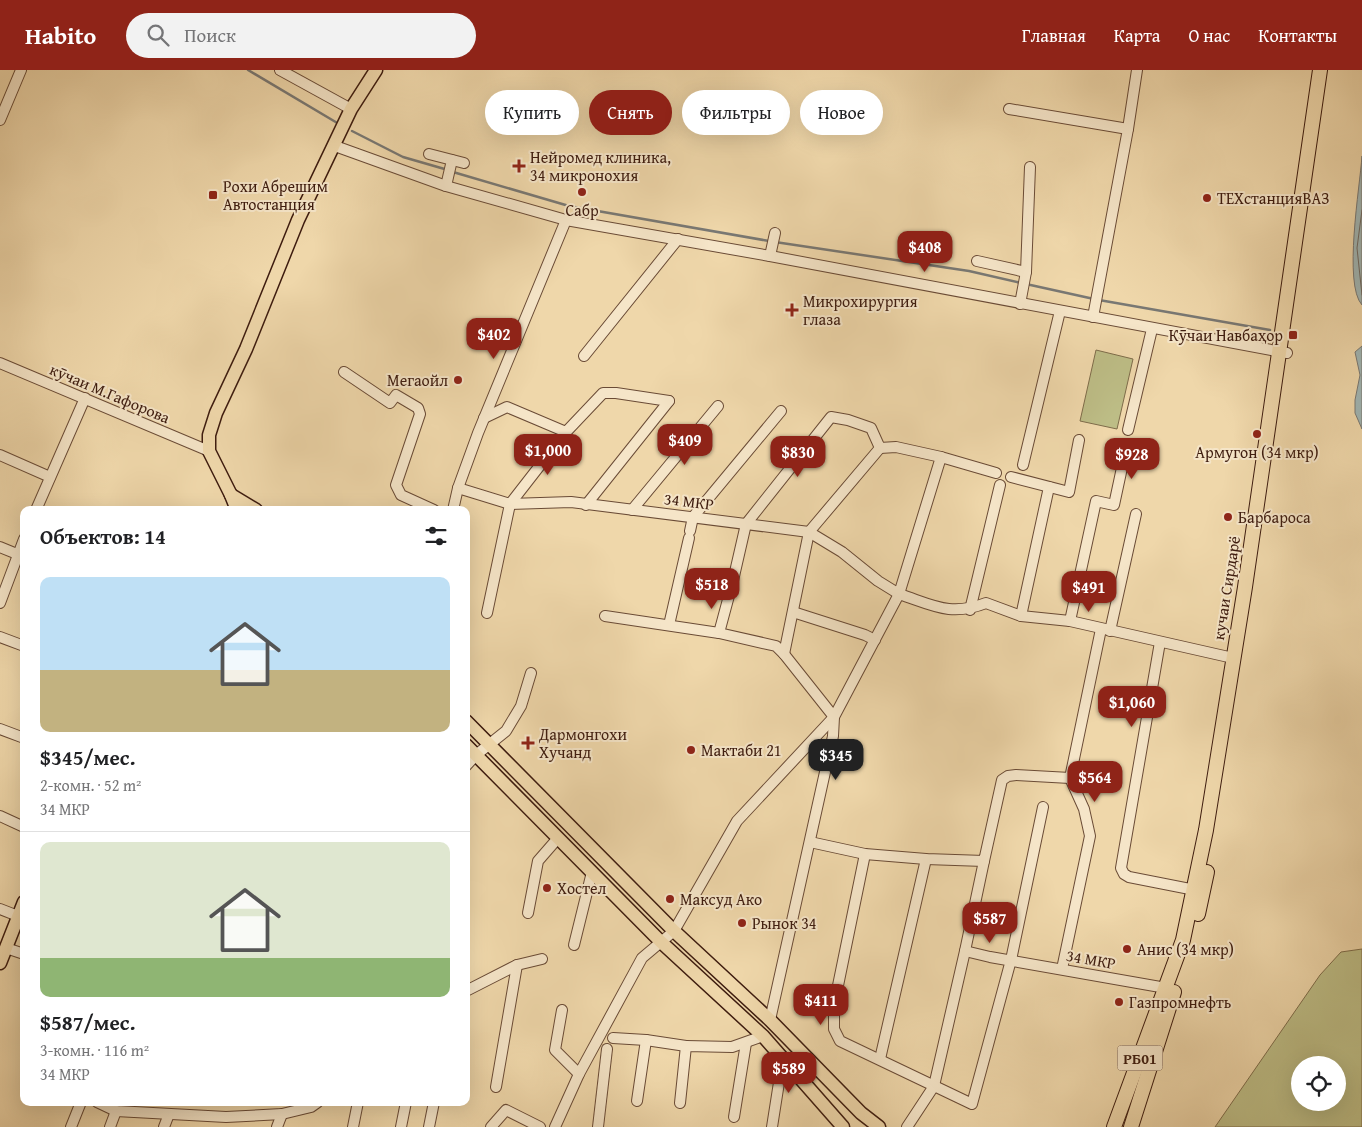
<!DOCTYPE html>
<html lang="ru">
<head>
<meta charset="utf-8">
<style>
	:root { --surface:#fff; --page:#f2f2f2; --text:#202124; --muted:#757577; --line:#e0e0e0; --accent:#8f2418 }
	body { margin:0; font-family:"Gentium Book Plus",serif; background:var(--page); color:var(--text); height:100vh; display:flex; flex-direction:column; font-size:19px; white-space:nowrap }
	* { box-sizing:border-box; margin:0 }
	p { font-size:16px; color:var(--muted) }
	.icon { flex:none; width:28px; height:28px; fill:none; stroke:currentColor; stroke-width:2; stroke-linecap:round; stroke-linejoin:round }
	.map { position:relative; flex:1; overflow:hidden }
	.panel { position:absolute; left:20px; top:436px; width:450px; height:600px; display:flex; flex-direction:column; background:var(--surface); border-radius:10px; box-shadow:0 5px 20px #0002 }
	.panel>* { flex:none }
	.banner { position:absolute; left:485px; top:20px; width:475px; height:45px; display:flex; gap:10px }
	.buttons { position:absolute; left:1291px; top:986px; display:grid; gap:10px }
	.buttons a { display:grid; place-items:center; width:55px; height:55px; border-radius:50%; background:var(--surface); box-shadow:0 5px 20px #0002; font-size:25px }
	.price { position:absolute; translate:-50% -42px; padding:0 11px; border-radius:10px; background:var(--accent); color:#fff; font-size:16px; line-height:32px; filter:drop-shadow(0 1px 2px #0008) }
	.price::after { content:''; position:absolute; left:50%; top:30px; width:15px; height:11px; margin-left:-8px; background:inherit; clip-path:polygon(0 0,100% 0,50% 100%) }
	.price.selected { background:#222; color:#fff }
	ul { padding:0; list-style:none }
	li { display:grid; align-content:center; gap:10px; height:265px; padding:0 20px }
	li+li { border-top:1px solid var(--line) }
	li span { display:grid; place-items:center; height:155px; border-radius:10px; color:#555 }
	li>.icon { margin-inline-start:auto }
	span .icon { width:90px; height:90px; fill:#fffc; stroke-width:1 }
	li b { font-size:21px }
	h2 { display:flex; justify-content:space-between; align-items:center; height:60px; padding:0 20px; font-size:21px }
	.pill { padding:0 18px; border-radius:22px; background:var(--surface); box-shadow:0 5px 20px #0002; font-size:18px; line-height:45px }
	.pill.selected { background:var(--accent); color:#fff }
	header { display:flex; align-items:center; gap:30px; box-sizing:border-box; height:70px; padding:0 25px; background:var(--accent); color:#fff }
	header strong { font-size:24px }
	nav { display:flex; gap:28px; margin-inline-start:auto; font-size:18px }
	.search { width:350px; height:45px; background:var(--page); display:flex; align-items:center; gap:12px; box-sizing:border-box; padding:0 18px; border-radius:28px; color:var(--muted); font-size:19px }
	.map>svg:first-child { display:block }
</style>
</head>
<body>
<header>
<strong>Habito</strong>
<div class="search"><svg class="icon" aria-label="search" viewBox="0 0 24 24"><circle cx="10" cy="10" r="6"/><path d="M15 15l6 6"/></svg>Поиск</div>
<nav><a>Главная</a><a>Карта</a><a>О нас</a><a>Контакты</a></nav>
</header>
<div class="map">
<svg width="1362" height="1057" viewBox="0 0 1362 1057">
	<rect width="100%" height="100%" fill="#efd7aa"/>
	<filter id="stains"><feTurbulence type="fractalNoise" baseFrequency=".004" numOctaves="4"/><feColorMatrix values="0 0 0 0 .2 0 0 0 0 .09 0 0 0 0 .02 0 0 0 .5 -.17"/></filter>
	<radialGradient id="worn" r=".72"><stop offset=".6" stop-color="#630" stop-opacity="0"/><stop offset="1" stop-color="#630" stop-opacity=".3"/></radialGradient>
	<g fill="#bdbd86" stroke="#7e6c4a" fill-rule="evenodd">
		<path d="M 1096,280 L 1133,289 L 1117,359 L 1080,351 Z"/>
		<path d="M 1362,879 L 1362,1057 L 1215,1057 L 1320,905 L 1341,882 ZM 1300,995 L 1338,995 L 1338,1032 L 1300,1032 Z"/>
	</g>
	<g fill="#a0b6b5" stroke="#797873">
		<path d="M 1362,86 L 1362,235 C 1343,214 1360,116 1362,86 Z"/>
		<path d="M 1362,276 L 1362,359 L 1355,343 L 1355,330 L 1360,305 L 1355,282 Z"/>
	</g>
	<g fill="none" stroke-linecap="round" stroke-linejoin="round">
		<path stroke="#6f6962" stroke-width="1" d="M 1362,140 L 1357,178 L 1362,225"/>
		<g stroke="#797873" stroke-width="2.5">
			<path d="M 248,0 L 339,54"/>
			<path d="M 352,61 L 403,87 L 448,100"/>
			<path d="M 453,102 L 569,136 L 769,171"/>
			<path d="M 775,172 L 969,201 L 1021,213"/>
			<path d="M 1026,214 L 1094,229"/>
			<path d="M 1099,230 L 1270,260"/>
		</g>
		<g stroke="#6a4b36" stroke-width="12">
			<g id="minor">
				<path d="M 280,0 L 351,39"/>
				<path d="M 1009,39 L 1128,59 L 1093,247"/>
				<path d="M 0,50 L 21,0"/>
				<path d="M 1128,59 L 1137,0"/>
				<path d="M 335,76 L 446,116 L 566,150 L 770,186 L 1287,283"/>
				<path d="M 429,84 L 464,93"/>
				<path d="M 446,116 L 452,90"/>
				<path d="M 770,186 L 775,163"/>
				<path d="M 977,191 L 1026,202"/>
				<path d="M 1020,234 L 1026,202 L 1030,97"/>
				<path d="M 584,286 L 678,169"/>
				<path d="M 0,293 L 209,381"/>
				<path d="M 344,302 L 390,333 L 396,325 L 418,338 L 420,344 L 396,415 L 401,425 L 434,440"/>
				<path d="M 484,348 L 507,337 L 566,362 L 603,323 L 616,323 L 669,331"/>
				<path d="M 1128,360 L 1152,259"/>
				<path d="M 0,385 L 50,407"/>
				<path d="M 1023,395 L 1060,241"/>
				<path d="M 1011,407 L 1069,422 L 1079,370"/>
				<path d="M 458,418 L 510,434 L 571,432 L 809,462 L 842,482 L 878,511 L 899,524 L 941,387 L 996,403"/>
				<path d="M 586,435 L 669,331"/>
				<path d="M 36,440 L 85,328"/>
				<path d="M 453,440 L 458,418 L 478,363 L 566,150"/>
				<path d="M 632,440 L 718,336"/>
				<path d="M 690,461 L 693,447 L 781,341"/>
				<path d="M 0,477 L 17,484"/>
				<path d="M 732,515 L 746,454 L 831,347 L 848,350 L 871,358 L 880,378 L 896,377 L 941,387"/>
				<path d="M 0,533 L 24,469"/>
				<path d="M 970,540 L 1000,415"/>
				<path d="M 793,542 L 865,565 L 875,570"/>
				<path d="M 487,543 L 510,434 L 566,362"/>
				<path d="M 605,546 L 719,563 L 776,576 L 784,584 L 834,647 L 833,666 L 770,950"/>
				<path d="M 1021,546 L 1049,417"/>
				<path d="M 1070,551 L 1096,431 L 1114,435 L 1126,379"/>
				<path d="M 669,555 L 689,468"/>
				<path d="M 1110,561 L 1136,444"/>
				<path d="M 719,563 L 730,522"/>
				<path d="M 0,567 L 24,576"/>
				<path d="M 1160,572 L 1121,798 L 1124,804 L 1129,807 L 1195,820"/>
				<path d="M 784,584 L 809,462 L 880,378"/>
				<path d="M 0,659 L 24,668"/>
				<path d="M 466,696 L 476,685 L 506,661 L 521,636 L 531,603"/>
				<path d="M 0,746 L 24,757"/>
				<path d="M 810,772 L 865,784 L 926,789 L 984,791 L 1002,710 L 1008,706 L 1016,705 L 1070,708 L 1101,559"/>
				<path d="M 865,784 L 834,935 L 834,959 L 840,971 L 972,1034 L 1011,890 L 1043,737"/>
				<path d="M 0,839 L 18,846"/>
				<path d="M 528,843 L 538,791 L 558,768"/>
				<path d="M 574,875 L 592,802"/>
				<path d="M 6,878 L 24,884"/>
				<path d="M 965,881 L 990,887 L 1166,918"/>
				<path d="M 1062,899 L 1090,766 L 1084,739 L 1070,708"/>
				<path d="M 466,921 L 517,895 L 542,889"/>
				<path d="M 562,940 L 555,980 L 579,1004"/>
				<path d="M 613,968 L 646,970 L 686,976"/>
				<path d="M 880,989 L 926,789"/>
				<path d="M 496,1017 L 517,895"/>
				<path d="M 637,1031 L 646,970"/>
				<path d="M 97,1032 L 116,1041 L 226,1047 L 282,1044 L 311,1037 L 318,1032"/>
				<path d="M 680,1033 L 686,976 L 732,977 L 763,966"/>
				<path d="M 734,1047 L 746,973"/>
				<path d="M 71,1057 L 81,1032"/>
				<path d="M 110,1057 L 116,1041"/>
				<path d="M 164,1057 L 169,1044"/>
				<path d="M 277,1057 L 282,1044"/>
				<path d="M 353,1057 L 358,1032"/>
				<path d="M 401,1057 L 406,1032"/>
				<path d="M 429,1057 L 434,1032"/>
				<path d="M 491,1057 L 506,1040 L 540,1057"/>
				<path d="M 555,1057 L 579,1004 L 642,888 L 674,861 L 737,751 L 834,647 L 899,524 C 933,535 950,547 986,533 L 1021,546 L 1070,551 L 1233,588"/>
				<path d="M 598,1057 L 607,979"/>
				<path d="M 772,1057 L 783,987"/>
				<path d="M 907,1057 L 934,1016 L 965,881 L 984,791"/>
			</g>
		</g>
		<g stroke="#3e1c0f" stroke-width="15">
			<g id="major">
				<path d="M 231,425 L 256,440"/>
				<path d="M 237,440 L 231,425 L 209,381 L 209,365 L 216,343 L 246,279 L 298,150 L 351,39 L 376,0"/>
				<path d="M 466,651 L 674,861 L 770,950 L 861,1043 L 879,1057"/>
				<path d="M 466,675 L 661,872 L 763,966 L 843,1057"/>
				<path d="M 0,893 L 24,832"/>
			</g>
		</g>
		<g stroke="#3e1c0f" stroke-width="16">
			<g id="highway">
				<path d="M 1198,844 L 1207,802"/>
				<path d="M 1114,1057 L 1183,870 L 1206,760 L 1245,517 L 1320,0"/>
				<path d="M 1131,1057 L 1174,922"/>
			</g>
		</g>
		<use href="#minor" stroke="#f5e5c8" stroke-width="10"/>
		<use href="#major" stroke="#efd7aa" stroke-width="12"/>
		<use href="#highway" stroke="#efd7aa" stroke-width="14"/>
	</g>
	<g fill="#8f2418" stroke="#f5e5c8" stroke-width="2">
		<path d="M516.5 88.5h5v5h5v5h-5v5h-5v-5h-5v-5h5z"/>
		<circle cx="582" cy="122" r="5"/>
		<rect x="208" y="120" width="10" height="10" rx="2.5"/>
		<circle cx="1207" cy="128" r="5"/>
		<path d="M789.5 232.5h5v5h5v5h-5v5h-5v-5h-5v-5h5z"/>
		<rect x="1288" y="260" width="10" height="10" rx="2.5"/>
		<circle cx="458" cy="310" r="5"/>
		<circle cx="1257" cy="364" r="5"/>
		<circle cx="1228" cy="447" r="5"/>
		<path d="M525.5 665.5h5v5h5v5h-5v5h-5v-5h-5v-5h5z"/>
		<circle cx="691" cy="680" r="5"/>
		<circle cx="547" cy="818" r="5"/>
		<circle cx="670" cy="829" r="5"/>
		<circle cx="742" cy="853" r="5"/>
		<circle cx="1127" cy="879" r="5"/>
		<circle cx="1119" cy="932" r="5"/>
	</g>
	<g text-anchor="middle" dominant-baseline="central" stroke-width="4" stroke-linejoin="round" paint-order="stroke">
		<rect fill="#f5e5c8" stroke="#755846" stroke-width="1" x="1117.5" y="975.5" width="45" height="25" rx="4"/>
		<g font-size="15" font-weight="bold" fill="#3e1c0f">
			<text x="1140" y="988">РБ01</text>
		</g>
		<g font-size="16" fill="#3e1c0f" stroke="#f5e5c8" text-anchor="start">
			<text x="530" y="87">Нейромед клиника,<tspan x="530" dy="18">34 микронохия</tspan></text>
			<text x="223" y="116">Рохи Абрешим<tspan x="223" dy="18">Автостанция</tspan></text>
			<text x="1217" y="128">ТЕХстанцияВАЗ</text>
			<text x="582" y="140" text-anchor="middle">Сабр</text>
			<text x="803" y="231">Микрохирургия<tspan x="803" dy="18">глаза</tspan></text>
			<text x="1283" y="265" text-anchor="end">Кӯчаи Навбаҳор</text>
			<text x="448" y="310" text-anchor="end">Мегаойл</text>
			<text x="1257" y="382" text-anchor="middle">Армугон (34 мкр)</text>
			<text x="1238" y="447">Барбароса</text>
			<text x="539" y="664">Дармонгохи<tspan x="539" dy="18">Хучанд</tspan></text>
			<text x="701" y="680">Мактаби 21</text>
			<text x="557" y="818">Хостел</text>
			<text x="680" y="829">Максуд Ако</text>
			<text x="752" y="853">Рынок 34</text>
			<text x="1137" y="879">Анис (34 мкр)</text>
			<text x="1129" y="932">Газпромнефть</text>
		</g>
		<g font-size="16" fill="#3e1c0f" stroke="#f5e5c8">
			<text transform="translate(110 323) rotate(23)">кӯчаи М.Гафорова</text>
			<text transform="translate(689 431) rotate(7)">34 МКР</text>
			<text transform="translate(1226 518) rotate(-81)">кучаи Сирдарё</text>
			<text transform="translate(1091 889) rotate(10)">34 МКР</text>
		</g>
	</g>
	<rect width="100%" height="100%" filter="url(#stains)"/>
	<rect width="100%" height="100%" fill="url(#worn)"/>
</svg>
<div class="buttons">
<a><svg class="icon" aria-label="locate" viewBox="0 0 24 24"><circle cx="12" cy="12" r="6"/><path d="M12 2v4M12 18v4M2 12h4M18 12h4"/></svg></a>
</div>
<b class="price" style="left:925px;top:203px">$408</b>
<b class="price" style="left:494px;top:290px">$402</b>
<b class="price" style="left:685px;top:396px">$409</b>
<b class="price" style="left:548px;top:406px">$1,000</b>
<b class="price" style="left:798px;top:408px">$830</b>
<b class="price" style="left:1132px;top:410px">$928</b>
<b class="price" style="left:712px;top:540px">$518</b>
<b class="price" style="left:1089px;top:543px">$491</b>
<b class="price" style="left:1132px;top:658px">$1,060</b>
<b class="price selected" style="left:836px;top:711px">$345</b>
<b class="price" style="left:1095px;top:733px">$564</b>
<b class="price" style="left:990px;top:874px">$587</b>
<b class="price" style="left:821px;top:956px">$411</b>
<b class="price" style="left:789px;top:1024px">$589</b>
<div class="banner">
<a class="pill">Купить</a>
<a class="pill selected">Снять</a>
<a class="pill">Фильтры</a>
<a class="pill">Новое</a>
</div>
<section class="panel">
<h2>Объектов: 14<svg class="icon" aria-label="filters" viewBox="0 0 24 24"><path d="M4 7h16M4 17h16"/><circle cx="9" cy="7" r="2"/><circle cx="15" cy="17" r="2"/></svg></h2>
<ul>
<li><span style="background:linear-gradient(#bfe0f5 60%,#c2b280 0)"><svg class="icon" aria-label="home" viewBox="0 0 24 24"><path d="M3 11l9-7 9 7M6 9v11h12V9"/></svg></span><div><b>$345/мес.</b><p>2-комн. · 52 m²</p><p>34 МКР</p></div></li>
<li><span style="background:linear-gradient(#dfe7d0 75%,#8fb573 0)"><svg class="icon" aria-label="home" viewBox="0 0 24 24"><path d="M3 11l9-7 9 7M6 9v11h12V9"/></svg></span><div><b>$587/мес.</b><p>3-комн. · 116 m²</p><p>34 МКР</p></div></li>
</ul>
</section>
</div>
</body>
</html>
